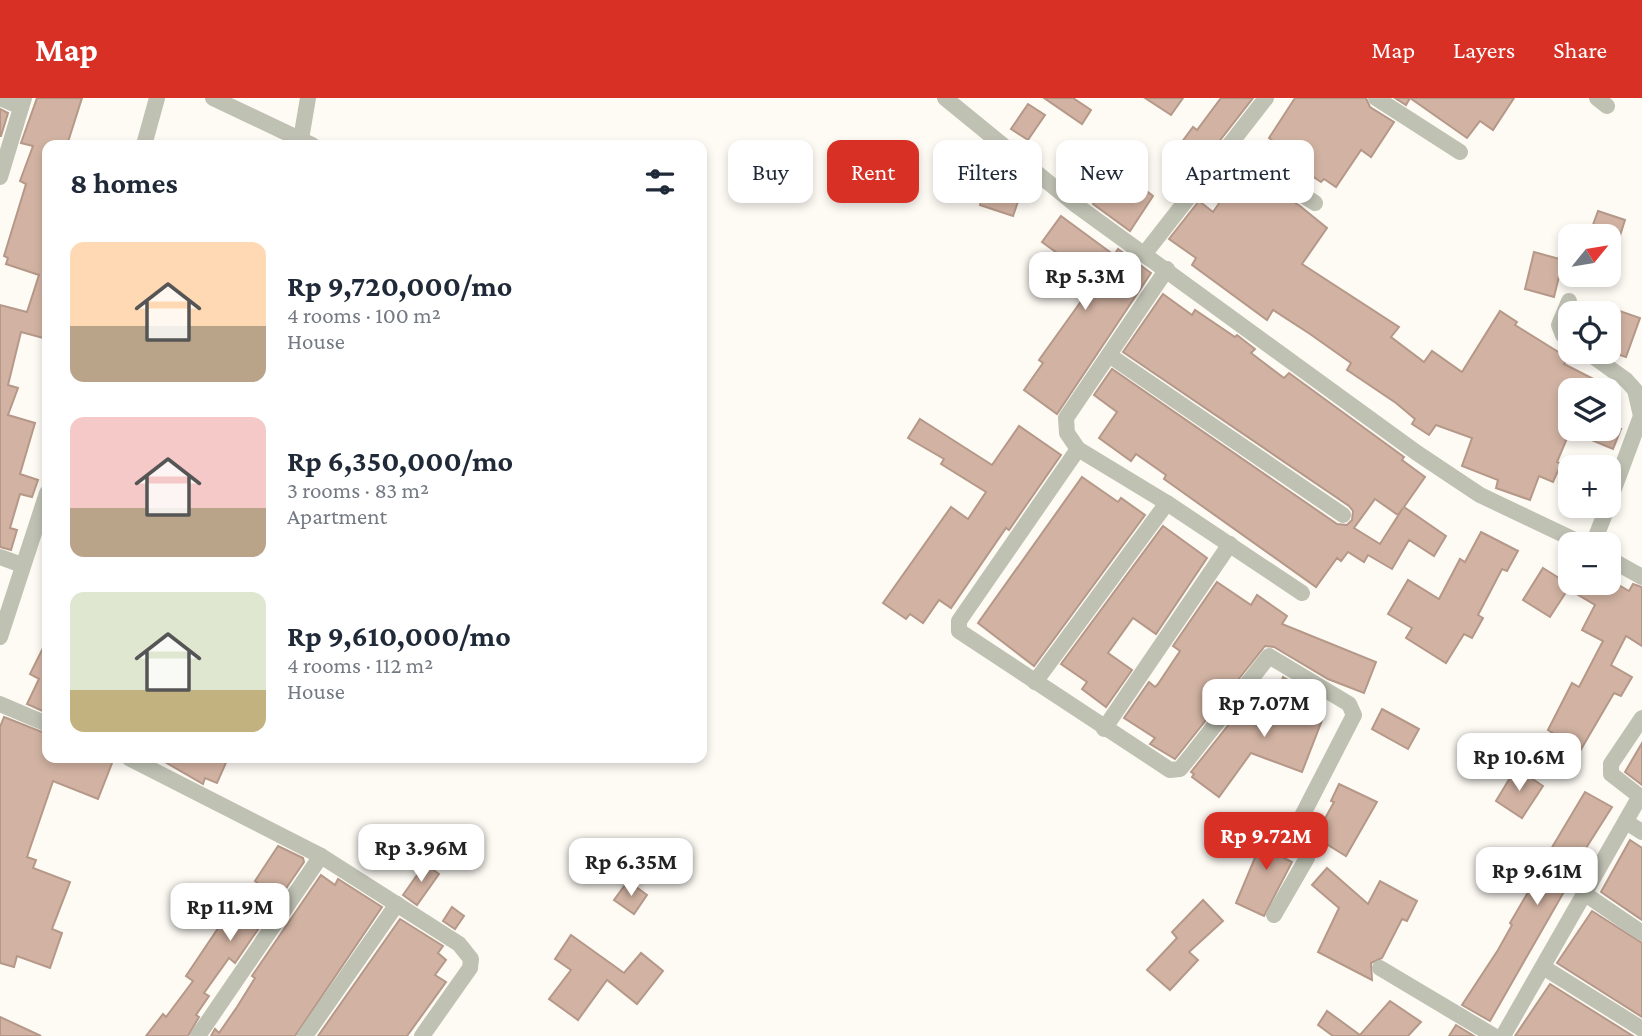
<!DOCTYPE html>
<html lang="en">
<head>
<meta charset="utf-8">
<style>
	:root { --surface:#fff; --page:#f6f6f7; --text:#1f2937; --muted:#747a83; --accent:#d93025 }
	body { margin:0; font-family:"Crimson Pro",serif; background:var(--page); color:var(--text); height:100vh; display:flex; flex-direction:column; font-size:26px; white-space:nowrap }
	* { box-sizing:border-box; margin:0 }
	p { font-size:23px; color:var(--muted) }
	.icon { flex:none; width:38px; height:38px; fill:none; stroke:currentColor; stroke-width:2; stroke-linecap:round; stroke-linejoin:round }
	.map { position:relative; flex:1; overflow:hidden }
	.sheet { position:absolute; left:42px; top:42px; width:665px; height:623px; display:flex; flex-direction:column; background:var(--surface); border-radius:14px; box-shadow:0 4px 10px #0003 }
	.sheet>* { flex:none }
	.banner { position:absolute; left:728px; top:42px; width:665px; height:63px; display:flex; gap:14px }
	.needle { width:46px; rotate:60deg }
	.fabs { position:absolute; left:1558px; top:126px; display:grid; gap:14px }
	.fabs a { display:grid; place-items:center; width:63px; height:63px; border-radius:14px; background:var(--surface); box-shadow:0 4px 10px #0003; font-size:35px }
	.price { position:absolute; translate:-50% -60px; padding:0 16px; border-radius:14px; background:#fff; color:#222; font-size:23px; line-height:46px; filter:drop-shadow(0 2px 4px #0008) }
	.price::after { content:''; position:absolute; left:50%; top:42px; width:21px; height:16px; margin-left:-10px; background:inherit; clip-path:polygon(0 0,100% 0,50% 100%) }
	.price.current { background:var(--accent); color:#fff }
	ul { padding:0; list-style:none }
	li { display:flex; align-items:center; gap:21px; height:175px; padding:0 28px }
	li span { display:grid; place-items:center; flex:none; width:196px; height:140px; border-radius:14px; color:#555 }
	li>.icon { margin-inline-start:auto }
	span .icon { width:84px; height:84px; fill:#fffc; stroke-width:1 }
	li b { font-size:30px }
	h2 { display:flex; justify-content:space-between; align-items:center; height:84px; padding:0 28px; font-size:30px }
	.chip { padding:0 24px; border-radius:14px; background:var(--surface); box-shadow:0 4px 10px #0003; font-size:24px; line-height:63px }
	.chip.current { background:var(--accent); color:#fff }
	header { display:flex; align-items:center; gap:42px; box-sizing:border-box; height:98px; padding:0 35px; background:var(--accent); color:#fff }
	header strong { font-size:33px }
	nav { display:flex; gap:38px; margin-inline-start:auto; font-size:24px }
	.map>svg:first-child { display:block }
</style>
</head>
<body>
<header>
<strong>Map</strong>
<nav><a>Map</a><a>Layers</a><a>Share</a></nav>
</header>
<div class="map">
<svg width="1642" height="938" viewBox="0 0 1642 938">
	<rect width="100%" height="100%" fill="#fefbf5"/>
	<g fill="#d2b3a3" stroke="#b59888" stroke-width="2" fill-rule="evenodd">
		<path d="M 37,0 L 82,0 L 67,47 L 47,47 L 47,241 L 21,234 L 8,287 L 18,290 L 8,317 L 35,325 L 20,376 L 38,382 L 32,399 L 20,396 L 10,430 L 17,432 L 11,452 L 0,449 L 0,207 L 27,214 L 39,177 L 6,166 L 8,160 L 4,158 L 26,86 L 20,83 L 33,48 L 21,45 Z"/>
		<path d="M 1044,0 L 1073,0 L 1091,12 L 1082,26 Z"/>
		<path d="M 1145,0 L 1183,0 L 1171,17 Z"/>
		<path d="M 1221,0 L 1253,0 L 1196,73 L 1173,56 L 1193,29 L 1197,32 Z"/>
		<path d="M 1295,0 L 1366,0 L 1370,9 L 1394,24 L 1371,59 L 1361,52 L 1336,89 L 1324,81 L 1321,84 L 1273,52 L 1277,46 L 1269,40 Z"/>
		<path d="M 1395,0 L 1514,0 L 1493,32 L 1480,23 L 1467,40 L 1410,0 L 1406,7 Z"/>
		<path d="M 1028,6 L 1045,17 L 1028,42 L 1011,31 Z"/>
		<path d="M 0,11 L 8,15 L 1,38 L 0,38 Z"/>
		<path d="M 1242,72 L 1300,108 L 1327,130 L 1302,166 L 1399,229 L 1391,239 L 1424,264 L 1432,253 L 1462,274 L 1500,213 L 1517,224 L 1515,227 L 1568,260 L 1564,266 L 1615,292 L 1570,292 L 1570,331 L 1621,331 L 1613,351 L 1570,333 L 1557,364 L 1561,366 L 1553,384 L 1539,378 L 1530,402 L 1496,390 L 1498,382 L 1462,368 L 1472,340 L 1436,327 L 1429,337 L 1412,326 L 1415,321 L 1396,305 L 1347,272 L 1351,265 L 1310,236 L 1273,212 L 1267,222 L 1192,167 L 1196,160 L 1169,141 L 1199,103 L 1213,114 Z"/>
		<path d="M 987,84 L 1021,95 L 1013,118 L 980,107 Z"/>
		<path d="M 1105,88 L 1129,104 L 1140,88 L 1153,98 L 1130,133 L 1093,106 Z"/>
		<path d="M 1598,113 L 1625,122 L 1618,144 L 1608,141 L 1608,138 L 1590,135 Z"/>
		<path d="M 1061,118 L 1114,157 L 1118,151 L 1151,175 L 1057,316 L 1024,292 L 1043,265 L 1039,262 L 1087,195 L 1074,184 L 1082,173 L 1042,144 Z"/>
		<path d="M 1534,154 L 1563,162 L 1554,199 L 1525,191 Z"/>
		<path d="M 1163,196 L 1192,217 L 1195,212 L 1235,239 L 1237,237 L 1255,251 L 1251,255 L 1284,280 L 1289,275 L 1404,359 L 1402,362 L 1425,379 L 1404,409 L 1446,438 L 1434,458 L 1409,442 L 1392,471 L 1368,457 L 1364,464 L 1348,454 L 1341,463 L 1337,460 L 1316,489 L 1164,381 L 1166,377 L 1136,356 L 1131,363 L 1099,340 L 1117,314 L 1094,297 L 1112,271 L 1337,426 L 1347,427 L 1352,422 L 1353,413 L 1349,408 L 1123,254 ZM 1375,401 L 1398,417 L 1403,410 L 1380,446 L 1354,430 Z"/>
		<path d="M 1608,209 L 1640,220 L 1626,259 L 1608,253 Z"/>
		<path d="M 920,321 L 992,367 L 1019,328 L 1061,357 L 1009,432 L 1006,430 L 951,510 L 939,502 L 923,525 L 910,516 L 906,521 L 883,505 L 951,409 L 968,421 L 986,394 L 941,366 L 944,361 L 908,340 Z"/>
		<path d="M 1082,379 L 1118,404 L 1121,400 L 1145,417 L 1034,568 L 978,525 Z"/>
		<path d="M 1163,428 L 1207,460 L 1156,536 L 1133,520 L 1108,555 L 1132,572 L 1106,609 L 1082,591 L 1087,584 L 1061,566 Z"/>
		<path d="M 1481,434 L 1518,453 L 1507,473 L 1502,471 L 1478,517 L 1483,520 L 1472,540 L 1464,536 L 1446,565 L 1406,540 L 1412,530 L 1388,516 L 1408,482 L 1439,501 L 1460,461 L 1465,464 Z"/>
		<path d="M 1543,470 L 1567,485 L 1615,485 L 1629,493 L 1633,486 L 1642,489 L 1642,548 L 1626,538 L 1611,567 L 1632,579 L 1621,598 L 1614,595 L 1580,653 L 1548,632 L 1572,585 L 1579,589 L 1603,543 L 1582,532 L 1595,507 L 1568,491 L 1550,519 L 1523,502 Z"/>
		<path d="M 1217,484 L 1251,507 L 1257,497 L 1287,518 L 1282,526 L 1376,564 L 1364,595 L 1328,581 L 1274,549 L 1265,548 L 1175,661 L 1150,646 L 1155,640 L 1124,620 L 1149,584 L 1155,589 L 1158,586 L 1180,553 L 1173,548 Z"/>
		<path d="M 47,542 L 47,615 L 27,606 L 39,581 L 30,576 Z"/>
		<path d="M 1283,579 L 1320,601 L 1315,614 L 1324,617 L 1302,674 L 1251,655 L 1219,699 L 1192,679 L 1194,676 L 1191,674 L 1242,610 L 1268,630 L 1281,597 L 1277,596 Z"/>
		<path d="M 1382,611 L 1419,631 L 1408,651 L 1372,631 Z"/>
		<path d="M 4,619 L 47,636 L 47,660 L 114,660 L 98,701 L 53,683 L 27,759 L 36,762 L 33,770 L 70,784 L 52,831 L 62,835 L 50,870 L 17,858 L 14,869 L 0,865 L 0,629 Z"/>
		<path d="M 1642,645 L 1642,687 L 1625,674 Z"/>
		<path d="M 158,660 L 228,660 L 217,685 L 205,680 L 203,686 Z"/>
		<path d="M 1516,670 L 1543,688 L 1522,720 L 1496,703 Z"/>
		<path d="M 1339,686 L 1377,704 L 1346,758 L 1315,739 L 1334,704 L 1331,703 Z"/>
		<path d="M 1585,694 L 1612,709 L 1574,769 L 1577,771 L 1490,923 L 1462,907 L 1498,852 L 1512,827 L 1510,825 L 1553,752 L 1551,751 Z"/>
		<path d="M 1270,724 L 1292,737 L 1280,758 L 1292,764 L 1264,818 L 1236,805 Z"/>
		<path d="M 1630,742 L 1642,750 L 1642,822 L 1601,794 Z"/>
		<path d="M 278,748 L 303,760 L 304,764 L 235,865 L 229,860 L 204,895 L 209,898 L 196,917 L 199,919 L 188,938 L 146,938 L 163,916 L 166,919 L 193,883 L 186,878 L 229,814 L 236,819 L 260,787 L 255,783 Z"/>
		<path d="M 425,766 L 439,776 L 417,807 L 403,797 Z"/>
		<path d="M 1327,770 L 1368,806 L 1380,783 L 1417,803 L 1407,823 L 1402,821 L 1382,860 L 1371,865 L 1372,882 L 1318,854 L 1339,810 L 1312,787 Z"/>
		<path d="M 321,777 L 335,787 L 338,781 L 382,809 L 295,938 L 211,938 L 215,931 L 219,935 L 237,909 L 255,880 L 252,878 Z"/>
		<path d="M 628,783 L 647,797 L 634,816 L 614,802 Z"/>
		<path d="M 1203,802 L 1223,823 L 1189,854 L 1198,862 L 1170,892 L 1147,872 L 1177,840 L 1172,834 Z"/>
		<path d="M 452,809 L 464,818 L 455,831 L 443,823 Z"/>
		<path d="M 1592,813 L 1642,845 L 1642,919 L 1557,865 Z"/>
		<path d="M 400,821 L 443,848 L 438,855 L 446,862 L 435,877 L 446,884 L 407,938 L 318,938 Z"/>
		<path d="M 571,837 L 624,875 L 641,855 L 663,873 L 637,906 L 607,882 L 578,922 L 549,901 L 571,872 L 555,861 Z"/>
		<path d="M 1550,886 L 1633,938 L 1515,938 Z"/>
		<path d="M 1390,903 L 1421,924 L 1408,938 L 1333,938 L 1318,927 L 1327,913 L 1360,937 Z"/>
		<path d="M 0,919 L 41,938 L 0,938 Z"/>
		<path d="M 1456,927 L 1474,938 L 1449,938 Z"/>
	</g>
	<g fill="none" stroke-linecap="round" stroke-linejoin="round">
		<g stroke="#bfc1b3" stroke-width="16">
			<path d="M 0,0 L 21,9"/>
			<path d="M 213,0 L 312,47"/>
			<path d="M 945,0 L 1076,107 L 1417,355 L 1480,397 L 1583,446"/>
			<path d="M 1376,0 L 1460,54"/>
			<path d="M 1597,0 L 1607,8"/>
			<path d="M 144,47 L 157,0"/>
			<path d="M 300,47 L 308,0"/>
			<path d="M 1228,48 L 1315,105"/>
			<path d="M 0,79 L 24,0"/>
			<path d="M 1146,154 L 1266,0"/>
			<path d="M 1167,171 L 1066,320 L 1067,335 L 1078,351 L 1167,405 L 1302,495"/>
			<path d="M 1569,203 L 1559,227 L 1563,237 L 1570,242"/>
			<path d="M 1587,254 L 1626,282 L 1635,292 L 1641,318 L 1608,407"/>
			<path d="M 1109,257 L 1343,417"/>
			<path d="M 1078,351 L 959,523 L 959,533 L 1170,672 L 1180,671 L 1193,655 L 1269,558 L 1349,606 L 1354,617 L 1302,718 L 1307,760 L 1274,817"/>
			<path d="M 1593,446 L 1608,408"/>
			<path d="M 0,459 L 22,467"/>
			<path d="M 1608,460 L 1642,479"/>
			<path d="M 0,539 L 47,395"/>
			<path d="M 1035,584 L 1167,405"/>
			<path d="M 0,606 L 47,626"/>
			<path d="M 1642,620 L 1611,666 L 1611,676 L 1642,700"/>
			<path d="M 1104,631 L 1230,446"/>
			<path d="M 129,660 L 321,758 L 459,846 L 471,861 L 470,870 L 422,938"/>
			<path d="M 1626,724 L 1642,734"/>
			<path d="M 1585,796 L 1642,835"/>
			<path d="M 1543,869 L 1642,931"/>
			<path d="M 1380,870 L 1494,938"/>
			<path d="M 198,938 L 321,758"/>
			<path d="M 305,938 L 397,806"/>
			<path d="M 1503,938 L 1640,698"/>
		</g>
	</g>
</svg>
<div class="fabs">
<a><svg class="needle" viewBox="-14 -14 28 28"><path d="M0-13l5 13h-10z" fill="#e53935"/><path d="M0 13l5-13h-10z" fill="#747a83"/></svg></a>
<a><svg class="icon" aria-label="locate" viewBox="0 0 24 24"><circle cx="12" cy="12" r="6"/><path d="M12 2v4M12 18v4M2 12h4M18 12h4"/></svg></a>
<a><svg class="icon" aria-label="layers" viewBox="0 0 24 24"><path d="M12 4l9 5-9 5-9-5zM3 14l9 5 9-5"/></svg></a>
<a>+</a>
<a>−</a>
</div>
<b class="price" style="left:1085px;top:214px">Rp 5.3M</b>
<b class="price" style="left:1264px;top:641px">Rp 7.07M</b>
<b class="price" style="left:1519px;top:695px">Rp 10.6M</b>
<b class="price current" style="left:1266px;top:774px">Rp 9.72M</b>
<b class="price" style="left:421px;top:786px">Rp 3.96M</b>
<b class="price" style="left:631px;top:800px">Rp 6.35M</b>
<b class="price" style="left:1537px;top:809px">Rp 9.61M</b>
<b class="price" style="left:230px;top:845px">Rp 11.9M</b>
<div class="banner">
<a class="chip">Buy</a>
<a class="chip current">Rent</a>
<a class="chip">Filters</a>
<a class="chip">New</a>
<a class="chip">Apartment</a>
</div>
<section class="sheet">
<h2>8 homes<svg class="icon" aria-label="filters" viewBox="0 0 24 24"><path d="M4 7h16M4 17h16"/><circle cx="9" cy="7" r="2"/><circle cx="15" cy="17" r="2"/></svg></h2>
<ul>
<li><span style="background:linear-gradient(#ffd9b3 60%,#b9a48a 0)"><svg class="icon" aria-label="home" viewBox="0 0 24 24"><path d="M3 11l9-7 9 7M6 9v11h12V9"/></svg></span><div><b>Rp 9,720,000/mo</b><p>4 rooms · 100 m²</p><p>House</p></div></li>
<li><span style="background:linear-gradient(#f6c9c9 65%,#b9a48a 0)"><svg class="icon" aria-label="home" viewBox="0 0 24 24"><path d="M3 11l9-7 9 7M6 9v11h12V9"/></svg></span><div><b>Rp 6,350,000/mo</b><p>3 rooms · 83 m²</p><p>Apartment</p></div></li>
<li><span style="background:linear-gradient(#dfe7d0 70%,#c2b280 0)"><svg class="icon" aria-label="home" viewBox="0 0 24 24"><path d="M3 11l9-7 9 7M6 9v11h12V9"/></svg></span><div><b>Rp 9,610,000/mo</b><p>4 rooms · 112 m²</p><p>House</p></div></li>
</ul>
</section>
</div>
</body>
</html>
